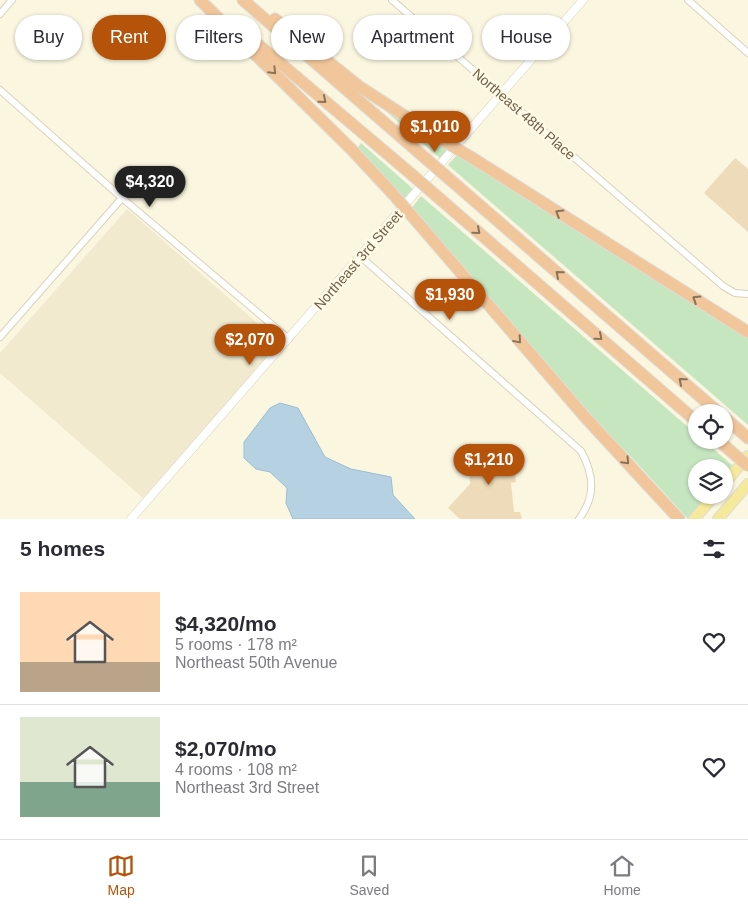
<!DOCTYPE html>
<html lang="en">
<head>
<meta charset="utf-8">
<style>
	:root { --surface:#fff; --page:#f2f2f3; --text:#2b2b33; --muted:#7c7c81; --line:#e1e1e2; --accent:#b45309 }
	body { margin:0; font-family:Arial,sans-serif; background:var(--page); color:var(--text); height:100vh; display:flex; flex-direction:column; font-size:19px; white-space:nowrap }
	* { box-sizing:border-box; margin:0 }
	p { font-size:16px; color:var(--muted) }
	.icon { flex:none; width:28px; height:28px; fill:none; stroke:currentColor; stroke-width:2; stroke-linecap:round; stroke-linejoin:round }
	.map { position:relative; height:519px; overflow:hidden }
	.side { display:flex; flex-direction:column; background:var(--surface); flex:1 }
	.side>* { flex:none }
	.guide { position:absolute; left:15px; top:15px; width:719px; height:45px; display:flex; gap:10px }
	.fabs { position:absolute; left:688px; top:404px; display:grid; gap:10px }
	.fabs a { display:grid; place-items:center; width:45px; height:45px; border-radius:50%; background:var(--surface); box-shadow:0 1px 4px #0004; font-size:25px }
	.price { position:absolute; translate:-50% -42px; padding:0 11px; border-radius:18px; background:var(--accent); color:#fff; font-size:16px; line-height:32px; filter:drop-shadow(0 1px 2px #0008) }
	.price::after { content:''; position:absolute; left:50%; top:30px; width:15px; height:11px; margin-left:-8px; background:inherit; clip-path:polygon(0 0,100% 0,50% 100%) }
	.price.active { background:#222; color:#fff }
	ul { padding:0; list-style:none }
	li { display:flex; align-items:center; gap:15px; height:125px; padding:0 20px }
	li+li { border-top:1px solid var(--line) }
	li span { display:grid; place-items:center; flex:none; width:140px; height:100px; border-radius:0px; color:#555 }
	li>.icon { margin-inline-start:auto }
	span .icon { width:60px; height:60px; fill:#fffc; stroke-width:1 }
	li b { font-size:21px }
	h2 { display:flex; justify-content:space-between; align-items:center; height:60px; padding:0 20px; font-size:21px }
	.tag { padding:0 18px; border-radius:22px; background:var(--surface); box-shadow:0 1px 4px #0004; font-size:18px; line-height:45px }
	.tag.active { background:var(--accent); color:#fff }
	.tabs { display:flex; justify-content:space-around; align-items:center; height:70px; border-top:1px solid var(--line); background:var(--surface); font-size:14px; color:var(--muted) }
	.tabs a { display:grid; justify-items:center; gap:2px }
	.tabs .active { color:var(--accent) }
	.map>svg:first-child { display:block }
</style>
</head>
<body>
<div class="map">
<svg width="748" height="519" viewBox="0 0 748 519">
	<rect width="100%" height="100%" fill="#faf6e0"/>
	<path fill="#f1eacf" d="M 127,209 L 279,342 L 143,498 L 0,373 L 0,353 Z"/>
	<g fill="#c6e6c0">
		<path d="M 390,112 L 449,150 L 441,159 L 388,113 Z"/>
		<path d="M 361,143 L 413,189 L 404,200 L 357,149 Z"/>
		<path d="M 457,155 L 748,336 L 748,425 L 448,165 Z"/>
		<path d="M 421,196 L 696,434 L 696,440 L 703,440 L 733,466 L 724,476 L 724,468 L 696,468 L 696,495 L 708,495 L 688,519 L 636,462 L 582,408 L 411,209 Z"/>
	</g>
	<path fill="#b6d1e2" stroke="#9dbdd3" d="M 280,403 L 298,408 L 325,457 L 351,469 L 391,477 L 393,495 L 415,519 L 293,519 L 286,503 L 287,488 L 270,472 L 256,469 L 244,458 L 244,442 L 270,408 Z"/>
	<g fill="#eedbba">
		<path d="M 735,158 L 748,169 L 748,232 L 704,193 Z"/>
		<path d="M 483,445 L 513,445 L 516,482 L 511,483 L 514,512 L 520,512 L 522,519 L 460,519 L 448,508 L 470,484 L 468,451 L 481,451 Z"/>
	</g>
	<g fill="none" stroke-linecap="round" stroke-linejoin="round">
		<g stroke="#dad2bb" stroke-width="8">
			<g id="minor">
				<path d="M 392,0 L 723,286 L 735,293 L 748,294"/>
				<path d="M 688,0 L 748,53"/>
				<path d="M 0,14 L 12,0"/>
				<path d="M 0,90 L 122,198 L 289,339"/>
				<path d="M 361,257 L 581,451 C 594,475 596,496 579,519"/>
				<path d="M 0,337 L 122,198"/>
			</g>
		</g>
		<g stroke="#dad2bb" stroke-width="9">
			<path id="tertiary" d="M 131,519 L 583,0"/>
		</g>
		<g stroke="#dfdcd7" stroke-width="12">
			<g id="primary">
				<path d="M 724,484 L 748,456"/>
				<path d="M 694,519 L 715,495"/>
				<path d="M 718,519 L 748,484"/>
			</g>
		</g>
		<g stroke="#dfdcd7" stroke-width="13">
			<g id="motorway">
				<path d="M 200,0 L 351,149 L 392,193"/>
				<path d="M 243,0 L 424,157"/>
				<path d="M 275,19 L 360,87 L 439,138"/>
				<path d="M 234,24 L 410,173"/>
				<path d="M 474,159 L 748,332"/>
				<path d="M 454,183 L 718,412"/>
				<path d="M 440,199 L 696,421"/>
				<path d="M 418,223 L 585,417 L 679,519"/>
				<path d="M 724,417 L 748,438"/>
			</g>
		</g>
		<use href="#minor" stroke="#fff" stroke-width="6"/>
		<use href="#tertiary" stroke="#fff" stroke-width="8"/>
		<use href="#primary" stroke="#f5ea9c" stroke-width="10"/>
		<use href="#motorway" stroke="#f1c69a" stroke-width="11"/>
		<g stroke="#dfdcd7" stroke-width="13" stroke-linecap="butt">
			<g id="motorway-bridge">
				<path d="M 439,138 L 474,159"/>
				<path d="M 424,157 L 454,183"/>
				<path d="M 410,173 L 440,199"/>
				<path d="M 392,193 L 418,223"/>
				<path d="M 718,440 L 748,466"/>
			</g>
		</g>
		<use href="#motorway-bridge" stroke="#f1c69a" stroke-width="11"/>
	</g>
	<defs><path id="oneway-chevron" d="M-2-3.5L2.5 0L-2 3.5" fill="none" stroke-width="1.6" stroke-linecap="round" stroke-linejoin="round" transform="scale(1.25)"/></defs>
	<g stroke="#897459">
		<use href="#oneway-chevron" transform="translate(273 71) rotate(45)"/>
		<use href="#oneway-chevron" transform="translate(323 100) rotate(40)"/>
		<use href="#oneway-chevron" transform="translate(559 213) rotate(-148)"/>
		<use href="#oneway-chevron" transform="translate(477 231) rotate(41)"/>
		<use href="#oneway-chevron" transform="translate(559 274) rotate(-139)"/>
		<use href="#oneway-chevron" transform="translate(696 299) rotate(-148)"/>
		<use href="#oneway-chevron" transform="translate(599 337) rotate(41)"/>
		<use href="#oneway-chevron" transform="translate(518 340) rotate(49)"/>
		<use href="#oneway-chevron" transform="translate(682 381) rotate(-139)"/>
		<use href="#oneway-chevron" transform="translate(626 461) rotate(47)"/>
	</g>
	<g text-anchor="middle" dominant-baseline="central" stroke-width="5" stroke-linejoin="round" paint-order="stroke">
		<g font-size="14" fill="#6f6049" stroke="#fefae6">
			<text transform="translate(524 114) rotate(41)">Northeast 48th Place</text>
			<text transform="translate(358 260) rotate(-49)">Northeast 3rd Street</text>
		</g>
	</g>
</svg>
<div class="fabs">
<a><svg class="icon" aria-label="locate" viewBox="0 0 24 24"><circle cx="12" cy="12" r="6"/><path d="M12 2v4M12 18v4M2 12h4M18 12h4"/></svg></a>
<a><svg class="icon" aria-label="layers" viewBox="0 0 24 24"><path d="M12 4l9 5-9 5-9-5zM3 14l9 5 9-5"/></svg></a>
</div>
<b class="price" style="left:435px;top:153px">$1,010</b>
<b class="price active" style="left:150px;top:208px">$4,320</b>
<b class="price" style="left:450px;top:321px">$1,930</b>
<b class="price" style="left:250px;top:366px">$2,070</b>
<b class="price" style="left:489px;top:486px">$1,210</b>
<div class="guide">
<a class="tag">Buy</a>
<a class="tag active">Rent</a>
<a class="tag">Filters</a>
<a class="tag">New</a>
<a class="tag">Apartment</a>
<a class="tag">House</a>
</div>
</div>
<section class="side">
<h2>5 homes<svg class="icon" aria-label="filters" viewBox="0 0 24 24"><path d="M4 7h16M4 17h16"/><circle cx="9" cy="7" r="2"/><circle cx="15" cy="17" r="2"/></svg></h2>
<ul>
<li><span style="background:linear-gradient(#ffd9b3 70%,#b9a48a 0)"><svg class="icon" aria-label="home" viewBox="0 0 24 24"><path d="M3 11l9-7 9 7M6 9v11h12V9"/></svg></span><div><b>$4,320/mo</b><p>5 rooms · 178 m²</p><p>Northeast 50th Avenue</p></div><svg class="icon" aria-label="heart" viewBox="0 0 24 24"><path d="M12 20l-8-8c-3-5 5-10 8-4 3-6 11-1 8 4z"/></svg></li>
<li><span style="background:linear-gradient(#dfe7d0 65%,#7fa58c 0)"><svg class="icon" aria-label="home" viewBox="0 0 24 24"><path d="M3 11l9-7 9 7M6 9v11h12V9"/></svg></span><div><b>$2,070/mo</b><p>4 rooms · 108 m²</p><p>Northeast 3rd Street</p></div><svg class="icon" aria-label="heart" viewBox="0 0 24 24"><path d="M12 20l-8-8c-3-5 5-10 8-4 3-6 11-1 8 4z"/></svg></li>
</ul>
</section>
<nav class="tabs">
<a class="active"><svg class="icon" aria-label="map" viewBox="0 0 24 24"><path d="M3 6l6-2 6 2 6-2v14l-6 2-6-2-6 2zM9 4v14M15 6v14"/></svg>Map</a>
<a><svg class="icon" aria-label="saved" viewBox="0 0 24 24"><path d="M7 4h10v16l-5-4-5 4z"/></svg>Saved</a>
<a><svg class="icon" aria-label="home" viewBox="0 0 24 24"><path d="M3 11l9-7 9 7M6 9v11h12V9"/></svg>Home</a>
</nav>
</body>
</html>
